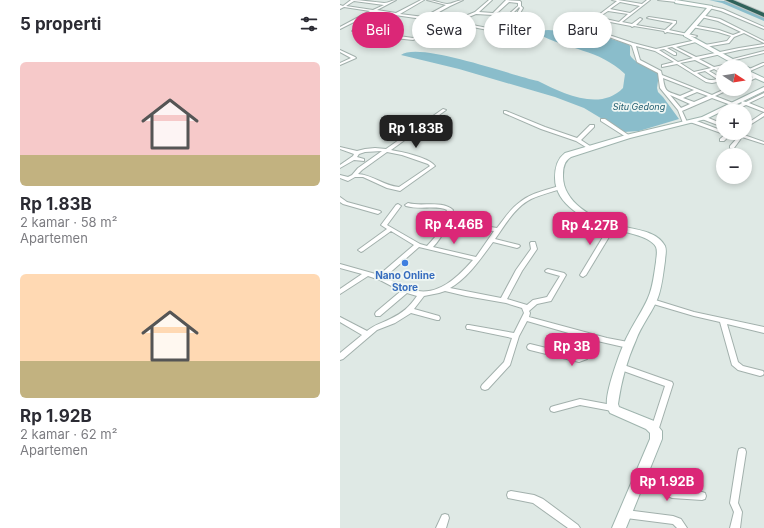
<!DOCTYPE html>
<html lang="id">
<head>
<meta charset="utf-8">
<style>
	:root { --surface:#fff; --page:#f7f7f7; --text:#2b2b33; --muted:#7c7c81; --accent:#db2777 }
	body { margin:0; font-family:Inter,sans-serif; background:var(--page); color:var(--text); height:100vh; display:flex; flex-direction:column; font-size:15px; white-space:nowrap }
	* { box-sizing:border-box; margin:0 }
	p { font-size:13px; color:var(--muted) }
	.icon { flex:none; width:22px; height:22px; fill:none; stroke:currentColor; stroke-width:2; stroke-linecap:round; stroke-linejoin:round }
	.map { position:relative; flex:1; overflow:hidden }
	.side { display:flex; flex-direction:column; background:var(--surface); width:340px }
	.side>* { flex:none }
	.banner { position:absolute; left:12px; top:12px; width:352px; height:36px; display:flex; gap:8px }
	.needle { width:26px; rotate:102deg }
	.buttons { position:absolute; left:376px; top:60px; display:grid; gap:8px }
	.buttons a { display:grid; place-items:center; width:36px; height:36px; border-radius:50%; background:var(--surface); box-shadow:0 2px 6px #0003; font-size:20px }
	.price { position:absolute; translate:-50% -34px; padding:0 9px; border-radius:8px; background:var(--accent); color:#fff; font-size:13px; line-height:26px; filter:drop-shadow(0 1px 2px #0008) }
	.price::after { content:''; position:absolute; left:50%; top:24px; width:12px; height:9px; margin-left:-6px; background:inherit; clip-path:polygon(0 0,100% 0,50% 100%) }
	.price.selected { background:#222; color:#fff }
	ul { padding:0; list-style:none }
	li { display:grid; align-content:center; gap:8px; height:212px; padding:0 20px }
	li span { display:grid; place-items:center; height:124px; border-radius:6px; color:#555 }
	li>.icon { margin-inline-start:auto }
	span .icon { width:72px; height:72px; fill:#fffc; stroke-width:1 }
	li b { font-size:17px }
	h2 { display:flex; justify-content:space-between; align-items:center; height:48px; padding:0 20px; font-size:17px }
	.tag { padding:0 14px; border-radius:18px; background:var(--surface); box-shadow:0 2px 6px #0003; font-size:14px; line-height:36px }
	.tag.selected { background:var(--accent); color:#fff }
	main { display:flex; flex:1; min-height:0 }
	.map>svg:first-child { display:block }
</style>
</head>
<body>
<main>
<section class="side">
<h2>5 properti<svg class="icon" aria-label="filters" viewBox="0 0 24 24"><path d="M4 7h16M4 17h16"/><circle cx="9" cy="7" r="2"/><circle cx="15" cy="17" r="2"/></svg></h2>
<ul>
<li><span style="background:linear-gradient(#f6c9c9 75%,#c2b280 0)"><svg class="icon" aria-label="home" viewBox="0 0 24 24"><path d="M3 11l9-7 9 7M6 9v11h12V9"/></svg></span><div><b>Rp 1.83B</b><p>2 kamar · 58 m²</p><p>Apartemen</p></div></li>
<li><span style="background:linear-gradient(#ffd9b3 70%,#c2b280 0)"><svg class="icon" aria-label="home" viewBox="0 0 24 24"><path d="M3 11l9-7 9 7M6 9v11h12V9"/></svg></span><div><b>Rp 1.92B</b><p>2 kamar · 62 m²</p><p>Apartemen</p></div></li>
</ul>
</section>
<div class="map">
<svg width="424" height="528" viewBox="0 0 424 528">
	<rect width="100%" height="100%" fill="#dfe9e5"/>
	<path fill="#8abdcb" d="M 208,30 L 251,33 L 288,44 L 290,46 L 290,55 C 296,66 311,64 319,74 L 317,88 L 318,92 L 323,97 L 339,119 L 299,131 L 284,132 L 244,108 L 215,97 L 119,69 L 61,55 C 79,41 173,76 198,81 C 222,93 260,112 283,88 L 285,74 C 259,49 228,50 198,34 L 199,31 Z"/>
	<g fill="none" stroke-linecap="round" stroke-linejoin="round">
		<path fill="#8abdcb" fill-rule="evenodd" d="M 369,0 L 385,1 L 424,17 L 424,21 L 382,3 Z"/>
		<g stroke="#a2b0ac" stroke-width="2">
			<g id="street">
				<path d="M 11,0 C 22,0 33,2 44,3 C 49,3 52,0 56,0 L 37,10 L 56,13 L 81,0 L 84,0 L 60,14 L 84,17 L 106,5 L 87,0 C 94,0 100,3 107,4 C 112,4 118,0 123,0 L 110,6 L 88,18 L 113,21 L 135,12 L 149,0 L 152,0 L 139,12 L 153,13 L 166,0 L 180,1 L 181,2 L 181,6 L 183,8 L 179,15 L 169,22 L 169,28 L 172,33 L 184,35 L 199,41 L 197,42 L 182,37 L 113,23 L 73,40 L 55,38 L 55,39 L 46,42 L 26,39 L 24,38 L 25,37 L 30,34 L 12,31 L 44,13 L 34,12 L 0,29 L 0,27 L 30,11 L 4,7 L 0,9 L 0,5 L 3,6 ZM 14,1 L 44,5 L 33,10 L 6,6 ZM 169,2 L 178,3 L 178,6 L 169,14 L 157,13 ZM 179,7 L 180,8 L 177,13 L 165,22 L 165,28 L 168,32 L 117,22 L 136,14 L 170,16 ZM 48,14 L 110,23 L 73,38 L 17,30 ZM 33,35 L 53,37 L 46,40 L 29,37 Z"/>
				<path d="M 272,0 L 278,0 L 302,4 L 307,0 L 310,0 L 282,22 L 292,24 L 300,18 L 302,19 L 296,25 L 325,30 L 333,23 L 307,18 L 309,17 L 335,21 L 336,21 L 336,23 L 329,30 L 357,36 L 355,37 L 327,32 L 325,33 L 324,31 L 294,26 L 292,27 L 291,26 L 265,21 L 249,26 L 248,28 L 293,43 L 316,49 L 356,40 L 356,42 L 336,47 L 356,57 L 399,48 L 424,44 L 424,46 L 399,50 L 359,59 L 374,67 L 397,62 L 399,63 L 377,69 L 383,72 L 383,74 L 374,69 L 369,71 L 381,78 L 383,78 L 382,81 L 372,83 L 366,82 L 337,64 L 322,67 L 322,65 L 334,62 L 315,51 L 296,46 L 300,60 L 321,71 L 322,75 L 372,95 L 385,89 L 390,89 L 375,96 L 393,103 L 393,105 L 391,105 L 372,98 L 342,111 L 347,122 L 343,123 L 338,110 L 320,88 L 318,73 L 297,62 L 292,46 L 291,45 L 244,28 L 247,24 L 262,20 L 257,19 L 260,14 L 277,1 ZM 280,2 L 300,6 L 290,13 L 270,9 ZM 268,11 L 288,14 L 279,22 L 261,18 L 262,15 ZM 332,47 L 353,58 L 338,62 L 319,50 L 324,49 L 334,55 L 336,55 L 336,53 L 327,48 ZM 355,60 L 371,68 L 354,72 L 340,63 ZM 365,71 L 377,79 C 368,82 365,78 357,73 ZM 323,78 L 354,90 L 340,96 C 327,91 325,93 323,78 ZM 357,92 L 368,96 L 354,102 L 343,98 ZM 330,95 L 350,104 L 341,108 Z"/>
				<path d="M 318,0 L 334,0 L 337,1 L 336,2 Z"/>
				<path d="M 370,6 L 383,9 L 424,27 L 424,29 L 381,11 L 369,8 Z"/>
				<path d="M 361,15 L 380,19 L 424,41 L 424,43 L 404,33 L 394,37 L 389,43 L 365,47 L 365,45 L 387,41 L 391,36 L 378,32 L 352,27 L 352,25 L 379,30 L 393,35 L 401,32 L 378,21 L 361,17 Z"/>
				<path d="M 0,50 L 15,57 L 16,58 L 0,65 L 0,63 L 11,58 L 0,52 Z"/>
				<path d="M 424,51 L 424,53 L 391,61 L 389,60 Z"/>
				<path d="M 423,63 L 424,63 L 424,65 L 410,71 L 407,70 Z"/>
				<path d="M 415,76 L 418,77 L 405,83 L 405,81 Z"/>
				<path d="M 424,93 L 424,96 L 409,103 L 424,109 L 424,112 L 406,105 L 393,111 L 388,111 L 402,103 L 401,102 L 402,101 L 406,102 Z"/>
				<path d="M 103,109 L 106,110 L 51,150 C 62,152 88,157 95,166 L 60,191 L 47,188 L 23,177 L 15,177 L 8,181 L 0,178 L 0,175 L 8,177 L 12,175 L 18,168 L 42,151 L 25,152 L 19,154 L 17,157 L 24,159 L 24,161 L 14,160 L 0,168 L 0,165 L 13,156 L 14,154 L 0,149 L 0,147 L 17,151 L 25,149 L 35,148 L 46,149 ZM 47,152 L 62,155 L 88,164 L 90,166 L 59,187 C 44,186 33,175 18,174 L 22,170 Z"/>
				<path d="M 164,111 L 166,111 L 205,127 L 237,138 L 250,125 L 254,125 L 254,127 L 241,140 L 253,148 L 253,149 L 249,149 L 236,141 L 201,129 L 164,113 Z"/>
				<path d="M 423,113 L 424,113 L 424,116 L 405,128 L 405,125 Z"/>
				<path d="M 362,117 L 366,117 L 383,124 L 383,127 L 362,119 Z"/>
				<path d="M 261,119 L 265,119 L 290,136 L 288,137 L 286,137 L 261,121 Z"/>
				<path d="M 350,120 L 354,120 L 383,131 L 383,133 L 384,133 L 381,133 L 350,122 Z"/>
				<path d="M 387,133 L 392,133 L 384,141 L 380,141 L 380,139 Z"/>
				<path d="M 395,133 L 404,134 L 404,135 L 424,142 L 424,144 L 402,137 L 394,148 L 390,148 L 390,146 L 399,136 L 394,134 Z"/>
				<path d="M 219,186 L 222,188 L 221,189 C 211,192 200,195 191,199 C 175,207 165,225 155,239 L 179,245 L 180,246 L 179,247 L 177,248 L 153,242 C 141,258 128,278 110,288 L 161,298 L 176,270 L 191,249 L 190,243 L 191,242 L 195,242 L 197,249 L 182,271 L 167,299 L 187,305 L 193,300 L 207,297 L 220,276 L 206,272 L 205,271 L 206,270 L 208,269 L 224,273 L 226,275 L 211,301 L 197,304 L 189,311 L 190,313 L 189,317 L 267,338 L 288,342 L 290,343 L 291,345 L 290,347 L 288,348 L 253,340 L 247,359 L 239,362 L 190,350 L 188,349 L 187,347 L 188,345 L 190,344 L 239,356 L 241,355 L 246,338 L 187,321 L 179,336 L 170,365 L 148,389 L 145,390 L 142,389 L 141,387 L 142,385 L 164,362 L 172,338 L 129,329 L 127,329 L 126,327 L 127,325 L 129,325 L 174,333 L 184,313 L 182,308 L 166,303 L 126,296 L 105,291 L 99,293 L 84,296 L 74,309 L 99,316 L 100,318 L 99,320 L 97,320 L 71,313 L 55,323 L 37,330 L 3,359 L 0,360 L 0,353 L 22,335 L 0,322 L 0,317 L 27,331 C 34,325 42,323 50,319 C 63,313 69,307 77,296 L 67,293 L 40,316 L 36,316 L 35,314 L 36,312 L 61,291 L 40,280 L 28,276 L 0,294 L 0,289 L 22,274 L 0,268 L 0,264 L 39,275 L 74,245 L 51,231 L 23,251 L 21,252 L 18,250 L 47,229 L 41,225 L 56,205 L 58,204 L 61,206 L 47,225 L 80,244 L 87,246 L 96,236 L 107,210 C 98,205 79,210 66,206 L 65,205 L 68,203 C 82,207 102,200 113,210 C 108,223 103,237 93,247 L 136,257 L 154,231 L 144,230 L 136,231 L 119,224 L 118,223 L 119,222 L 123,222 L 137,227 L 144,226 L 157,228 C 164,219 171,208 180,202 C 191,193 206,190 219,186 ZM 79,247 L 133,260 C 118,277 98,297 73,290 C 63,287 54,282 45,277 Z"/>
				<path d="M 0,197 L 7,202 L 40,211 L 41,212 L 38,214 L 3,204 L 0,202 Z"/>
				<path d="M 272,225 L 275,227 L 246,275 L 243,277 L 241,276 L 240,275 L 269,227 Z"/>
				<path d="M 310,299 L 312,299 L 354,312 L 424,327 L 424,333 L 387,324 L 398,362 L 403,366 L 423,371 L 424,373 L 423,375 L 420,376 L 398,370 L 392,365 L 380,322 L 354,316 L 310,303 L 309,301 Z"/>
				<path d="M 281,364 L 332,382 L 333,384 L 318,431 L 315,432 L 312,431 L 311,429 L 325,386 L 278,369 L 277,367 L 278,365 Z"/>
				<path d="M 240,399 L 272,405 L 275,406 L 276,408 L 275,410 L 272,411 L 240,405 L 214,412 L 211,411 L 210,409 L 211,407 L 214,406 Z"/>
				<path d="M 402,448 L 405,449 L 406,452 L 398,503 L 402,512 L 400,528 L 390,528 L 394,512 L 390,503 L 398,452 L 399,449 Z"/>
				<path d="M 300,473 L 333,490 L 362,492 L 365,493 L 366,496 L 365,499 L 362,500 L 332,498 L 297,480 L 296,477 L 297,474 Z"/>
				<path d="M 171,491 L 194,495 L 203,499 L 238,525 L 240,528 L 228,528 L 193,503 L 168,498 L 167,495 L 168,492 Z"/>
				<path d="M 286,510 L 333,516 L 341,519 L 347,528 L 337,528 L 333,524 L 286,518 L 283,517 L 282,514 L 283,511 Z"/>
				<path d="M 105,514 L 108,515 L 109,518 L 106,528 L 96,528 L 102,515 Z"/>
			</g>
		</g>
		<g stroke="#9fb4ae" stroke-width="2">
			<g id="secondary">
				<path d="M 336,0 L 372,6 L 372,8 L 349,35 L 411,69 L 411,72 L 424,78 L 424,82 L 406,74 L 405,67 L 399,67 L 344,36 L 344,34 L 367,8 L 335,3 Z"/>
				<path d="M 424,87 L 424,91 L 366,119 L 290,138 L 231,157 C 224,161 223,168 223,175 C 222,202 253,219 276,225 C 291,229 317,230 325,246 C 327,251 325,256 325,261 C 323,274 322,288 317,300 C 311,314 301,326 296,340 C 287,360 281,382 278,404 L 279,407 L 314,421 L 322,431 L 322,439 L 286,528 L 272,528 L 310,439 L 310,433 L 306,429 L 270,413 C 269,411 267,408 267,405 C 265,392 282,345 289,333 C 295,321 303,310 308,298 C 313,287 314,274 316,262 C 316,258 318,252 316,247 C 310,235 281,232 269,228 C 247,221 215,205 215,178 C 215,168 217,159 225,153 L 286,135 L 362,117 Z"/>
			</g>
		</g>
		<g stroke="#bcc3c2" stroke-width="2">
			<path id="highway" d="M 385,0 L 393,0 L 424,13 L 424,17 Z"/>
		</g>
		<use href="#street" fill="#fff" fill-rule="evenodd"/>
		<use href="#secondary" fill="#fff" fill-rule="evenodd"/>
		<use href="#highway" fill="#2f625a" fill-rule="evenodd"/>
	</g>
	<circle fill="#3f7fe0" stroke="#eff6f3" stroke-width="1.5" cx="65" cy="263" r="4"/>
	<g text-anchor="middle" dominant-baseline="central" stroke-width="3.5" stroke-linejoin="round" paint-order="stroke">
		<g font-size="9" font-style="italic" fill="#205d6f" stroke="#eff6f3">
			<text x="299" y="106">Situ Gedong</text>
		</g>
		<g font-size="10" font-weight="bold" fill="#366cbe" stroke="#eff6f3">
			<text x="65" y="275">Nano Online<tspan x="65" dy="12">Store</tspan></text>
		</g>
	</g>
</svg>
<div class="buttons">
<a><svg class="needle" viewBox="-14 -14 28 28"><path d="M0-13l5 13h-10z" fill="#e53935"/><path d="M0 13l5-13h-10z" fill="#7c7c81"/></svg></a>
<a>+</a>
<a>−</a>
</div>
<b class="price selected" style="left:76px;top:149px">Rp 1.83B</b>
<b class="price" style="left:114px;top:245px">Rp 4.46B</b>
<b class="price" style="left:250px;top:246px">Rp 4.27B</b>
<b class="price" style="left:232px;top:367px">Rp 3B</b>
<b class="price" style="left:327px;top:502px">Rp 1.92B</b>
<div class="banner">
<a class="tag selected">Beli</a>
<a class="tag">Sewa</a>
<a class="tag">Filter</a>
<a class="tag">Baru</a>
</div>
</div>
</main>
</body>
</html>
